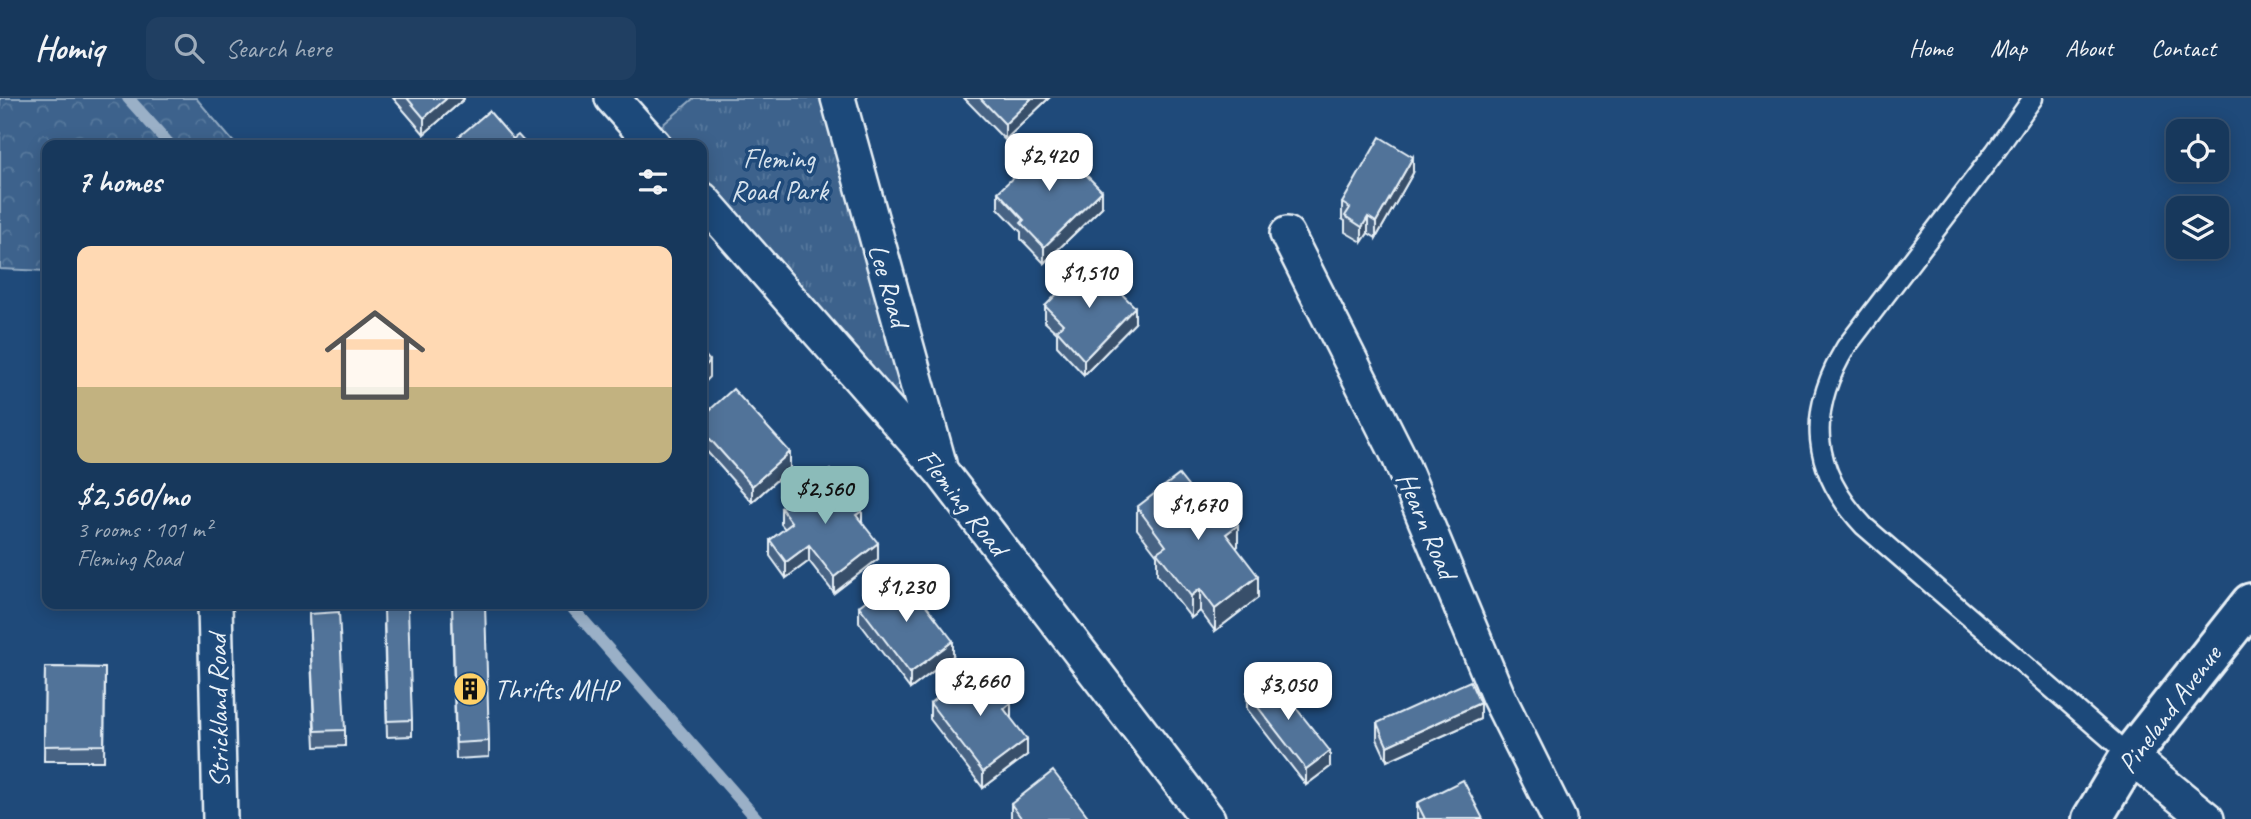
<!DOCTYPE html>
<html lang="en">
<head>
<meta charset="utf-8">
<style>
	:root { --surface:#17385c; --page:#203f62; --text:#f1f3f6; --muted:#9eacbb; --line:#365272; --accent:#8bbbb9 }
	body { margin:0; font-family:Caveat,sans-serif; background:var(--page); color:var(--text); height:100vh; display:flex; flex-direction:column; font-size:26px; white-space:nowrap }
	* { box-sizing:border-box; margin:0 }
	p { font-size:23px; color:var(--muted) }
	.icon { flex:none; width:38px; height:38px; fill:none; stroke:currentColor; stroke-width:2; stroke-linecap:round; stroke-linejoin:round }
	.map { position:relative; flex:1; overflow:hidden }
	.panel { position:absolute; left:42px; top:42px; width:665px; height:469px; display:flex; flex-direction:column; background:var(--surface); border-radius:14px; box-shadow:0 4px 18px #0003,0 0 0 2px var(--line) }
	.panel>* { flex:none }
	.controls { position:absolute; left:2166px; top:21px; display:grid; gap:14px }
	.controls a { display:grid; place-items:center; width:63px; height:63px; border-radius:14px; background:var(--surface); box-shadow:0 4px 18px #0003,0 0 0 2px var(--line); font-size:35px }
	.price { position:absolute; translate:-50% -60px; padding:0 16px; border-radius:14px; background:#fff; color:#222; font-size:23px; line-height:46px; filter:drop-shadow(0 2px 4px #0008) }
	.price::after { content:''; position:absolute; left:50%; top:42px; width:21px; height:16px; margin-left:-10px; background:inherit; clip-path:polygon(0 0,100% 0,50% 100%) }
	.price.current { background:var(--accent); color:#111 }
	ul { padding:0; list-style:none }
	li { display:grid; align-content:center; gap:14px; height:371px; padding:0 35px }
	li+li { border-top:2px solid var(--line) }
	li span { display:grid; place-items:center; height:217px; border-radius:14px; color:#555 }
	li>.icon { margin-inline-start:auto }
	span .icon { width:126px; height:126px; fill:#fffc; stroke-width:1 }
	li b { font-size:30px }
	h2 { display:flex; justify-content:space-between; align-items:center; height:84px; padding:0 35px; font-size:30px }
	header { display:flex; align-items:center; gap:42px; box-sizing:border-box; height:98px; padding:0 35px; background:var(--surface); border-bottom:2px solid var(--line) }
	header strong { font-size:33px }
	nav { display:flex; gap:38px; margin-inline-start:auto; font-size:24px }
	.search { width:490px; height:63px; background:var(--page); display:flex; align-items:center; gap:18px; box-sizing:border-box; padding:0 24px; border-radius:14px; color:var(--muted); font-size:26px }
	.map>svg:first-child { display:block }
</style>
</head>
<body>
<header>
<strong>Homiq</strong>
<div class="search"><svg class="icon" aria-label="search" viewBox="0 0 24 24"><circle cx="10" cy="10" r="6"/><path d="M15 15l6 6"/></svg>Search here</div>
<nav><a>Home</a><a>Map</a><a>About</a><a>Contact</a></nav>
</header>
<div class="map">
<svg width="2251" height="721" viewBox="0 0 2251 721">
	<defs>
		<pattern id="forest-crowns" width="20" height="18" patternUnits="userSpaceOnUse" patternTransform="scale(1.75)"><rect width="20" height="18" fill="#3c628c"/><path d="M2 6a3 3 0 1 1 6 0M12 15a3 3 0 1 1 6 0" fill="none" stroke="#58799d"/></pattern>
		<pattern id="park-tufts" width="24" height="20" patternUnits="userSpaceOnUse" patternTransform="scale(1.75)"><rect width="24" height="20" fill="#3c628c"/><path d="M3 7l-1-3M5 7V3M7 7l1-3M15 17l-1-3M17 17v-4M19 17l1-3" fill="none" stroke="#58799d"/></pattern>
	</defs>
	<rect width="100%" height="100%" fill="#1f4a7a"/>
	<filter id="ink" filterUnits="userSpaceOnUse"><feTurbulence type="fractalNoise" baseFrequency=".0143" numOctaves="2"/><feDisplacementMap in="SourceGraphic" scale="14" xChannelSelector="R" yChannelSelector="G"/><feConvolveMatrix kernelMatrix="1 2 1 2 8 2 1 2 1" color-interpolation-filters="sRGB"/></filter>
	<g filter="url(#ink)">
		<path fill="url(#forest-crowns)" stroke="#92aac2" stroke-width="2" d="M 0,0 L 196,0 L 236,47 L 47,47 L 47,173 L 0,171 Z"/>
		<path fill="url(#park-tufts)" stroke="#92aac2" stroke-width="2" d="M 694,0 L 837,0 L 921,311 L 897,324 L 702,101 L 702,47 L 654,47 L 647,40 Z"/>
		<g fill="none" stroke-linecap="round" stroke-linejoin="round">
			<g stroke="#9ab0c7" stroke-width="12">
				<path d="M 128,0 L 170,47"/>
				<path d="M 569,506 L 757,721"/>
			</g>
			<g stroke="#e8f1f8" stroke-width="23">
				<path id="service" d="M 2033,0 L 1995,54 L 1846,249 C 1806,315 1811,372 1864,428 L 2130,658"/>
			</g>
			<g stroke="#e8f1f8" stroke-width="38">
				<g id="minor">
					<path d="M 612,0 L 654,47"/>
					<path d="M 838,0 L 939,365"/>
					<path d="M 702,101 L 941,373 L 1208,721"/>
					<path d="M 1287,136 L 1399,359 L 1498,598 L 1559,721"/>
					<path d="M 215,506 L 220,721"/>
					<path d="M 2130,658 L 2207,721"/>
				</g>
			</g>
			<g stroke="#e8f1f8" stroke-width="44">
				<path id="tertiary" d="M 2092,721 L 2130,658 L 2251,505"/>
			</g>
			<use href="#service" stroke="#1f4a7a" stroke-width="18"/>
			<use href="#minor" stroke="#1f4a7a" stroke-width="33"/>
			<use href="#tertiary" stroke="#1f4a7a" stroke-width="38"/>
		</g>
		<g fill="#466384" stroke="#e8f1f8" stroke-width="2">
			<path d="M 393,0 L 464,0 L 464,1 L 424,36 Z"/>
			<path d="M 964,0 L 1049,0 L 1005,42 Z"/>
			<path d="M 1413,75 L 1376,140 L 1368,135 L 1362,144 L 1345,134 L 1345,123 L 1342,121 L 1342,105 Z"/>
			<path d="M 998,94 L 1102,109 L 1044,165 L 1021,141 L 1021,134 L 998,110 Z"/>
			<path d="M 1045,208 L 1135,225 L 1084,277 L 1057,248 L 1057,235 L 1045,224 Z"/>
			<path d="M 702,319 L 790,370 L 752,404 L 702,348 Z"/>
			<path d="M 1202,406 L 1238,448 L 1236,450 L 1258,500 L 1215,533 L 1200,513 L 1191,520 L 1157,476 L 1157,457 L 1137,431 L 1137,409 Z"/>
			<path d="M 781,410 L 862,424 L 878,461 L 834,495 L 809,463 L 786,480 L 770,458 L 770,442 L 785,431 L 781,426 Z"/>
			<path d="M 859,508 L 953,558 L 910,591 L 859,524 Z"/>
			<path d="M 309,516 L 345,632 L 345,648 L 315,649 Z"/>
			<path d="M 452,522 L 489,643 L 489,659 L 456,661 Z"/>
			<path d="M 384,526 L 412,622 L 412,638 L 387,639 Z"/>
			<path d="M 45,569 L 105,570 L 104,663 L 44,663 Z"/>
			<path d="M 1247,595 L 1330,669 L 1306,687 L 1247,611 Z"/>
			<path d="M 930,605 L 1027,657 L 983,690 L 930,621 Z"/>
			<path d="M 1480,621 L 1387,663 L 1377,641 L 1377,625 Z"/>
			<path d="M 1417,705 L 1483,721 L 1417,721 Z"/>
			<path d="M 1011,706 L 1090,721 L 1011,721 Z"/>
		</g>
		<g fill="#39506b" stroke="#e8f1f8" stroke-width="2">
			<path d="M 447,0 L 464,0 L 464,1 L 424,36 L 424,20 Z"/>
			<path d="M 1032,0 L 1049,0 L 1005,42 L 1005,26 Z"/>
			<path d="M 1413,59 L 1413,75 L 1376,140 L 1376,124 Z"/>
			<path d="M 1102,93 L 1102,109 L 1044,165 L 1044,149 Z"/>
			<path d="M 1368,119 L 1368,135 L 1362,144 L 1362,129 Z"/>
			<path d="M 1135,209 L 1135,225 L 1084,277 L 1084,262 Z"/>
			<path d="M 710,263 L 710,279 L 702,287 L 702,271 Z"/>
			<path d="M 790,354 L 790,370 L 752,404 L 752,388 Z"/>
			<path d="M 862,413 L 862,429 L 856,417 Z"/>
			<path d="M 1238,427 L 1238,448 L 1226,458 L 1226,436 Z"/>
			<path d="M 878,445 L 878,461 L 834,495 L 834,479 Z"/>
			<path d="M 809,447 L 809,463 L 786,480 L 786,464 Z"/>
			<path d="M 1258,478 L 1258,500 L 1215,533 L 1215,511 Z"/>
			<path d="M 1200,491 L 1200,513 L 1191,520 L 1191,498 Z"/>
			<path d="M 953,543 L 953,558 L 910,591 L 910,575 Z"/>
			<path d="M 1011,605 L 1011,621 L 1004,611 Z"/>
			<path d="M 1480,605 L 1480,621 L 1387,663 L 1387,648 Z"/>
			<path d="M 1027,641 L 1027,657 L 983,690 L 983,674 Z"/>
			<path d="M 1330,653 L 1330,669 L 1306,687 L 1306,671 Z"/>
		</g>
		<g fill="#517399" stroke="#e8f1f8" stroke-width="2">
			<path d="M 407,0 L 447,0 L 424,20 Z"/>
			<path d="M 980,0 L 1032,0 L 1005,26 Z"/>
			<path d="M 489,13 L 513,41 L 518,37 L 527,47 L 449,47 Z"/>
			<path d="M 1380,39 L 1413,59 L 1376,124 L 1368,119 L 1362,129 L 1345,118 L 1350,110 L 1342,105 Z"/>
			<path d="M 1052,42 L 1102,93 L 1044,149 L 1021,125 L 1024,122 L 998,94 Z"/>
			<path d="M 1089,164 L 1135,209 L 1084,262 L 1057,232 L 1063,226 L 1045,208 Z"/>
			<path d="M 702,254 L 710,263 L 702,271 Z"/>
			<path d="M 733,291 L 790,354 L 752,388 L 702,332 L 702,319 Z"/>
			<path d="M 830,372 L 862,413 L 856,417 L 878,445 L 834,479 L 809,447 L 786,464 L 770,442 L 792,425 L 781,410 Z"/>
			<path d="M 1179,377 L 1202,406 L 1215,397 L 1238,427 L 1226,436 L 1258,478 L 1215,511 L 1200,491 L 1191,498 L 1157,454 L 1166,448 L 1137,409 Z"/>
			<path d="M 902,476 L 953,543 L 910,575 L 859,508 Z"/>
			<path d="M 452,506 L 485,506 L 489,643 L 456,645 Z"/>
			<path d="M 384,510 L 408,510 L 412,622 L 387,623 Z"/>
			<path d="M 339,514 L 345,632 L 315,633 L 309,516 Z"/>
			<path d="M 981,566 L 1011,605 L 1004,611 L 1027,641 L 983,674 L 930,605 Z"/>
			<path d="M 45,569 L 105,570 L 104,647 L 44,648 Z"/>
			<path d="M 1270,577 L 1330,653 L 1306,671 L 1247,595 Z"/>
			<path d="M 1470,583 L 1480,605 L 1387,648 L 1377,625 Z"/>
			<path d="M 1053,673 L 1090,721 L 1022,721 L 1011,706 Z"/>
			<path d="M 1463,682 L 1483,721 L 1425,721 L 1417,705 Z"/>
		</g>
	</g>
	<defs>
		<g id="building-disc" transform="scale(1.75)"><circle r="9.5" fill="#ffd166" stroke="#1f4a7a"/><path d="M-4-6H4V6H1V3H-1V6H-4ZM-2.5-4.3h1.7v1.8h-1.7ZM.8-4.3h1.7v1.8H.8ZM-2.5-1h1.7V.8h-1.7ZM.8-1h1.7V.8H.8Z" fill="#111"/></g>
	</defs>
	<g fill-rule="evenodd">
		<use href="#building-disc" x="470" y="591"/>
	</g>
	<g text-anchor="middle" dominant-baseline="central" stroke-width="7" stroke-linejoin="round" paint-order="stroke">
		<g font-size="28" fill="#d7e3ed" stroke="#1f4a7a">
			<text x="779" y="60">Fleming<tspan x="779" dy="32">Road Park</tspan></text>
		</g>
		<g font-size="28" fill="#e8f1f8" stroke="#1f4a7a">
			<text transform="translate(889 187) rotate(74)">Lee Road</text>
			<text transform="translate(963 404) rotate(52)">Fleming Road</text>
			<text transform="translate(1427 427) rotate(67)">Hearn Road</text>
			<text transform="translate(2169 611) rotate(-53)">Pineland Avenue</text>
			<text transform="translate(218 613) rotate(-91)">Strickland Road</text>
		</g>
		<g font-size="28" fill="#e8f1f8" stroke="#1f4a7a" text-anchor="start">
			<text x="494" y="591">Thrifts MHP</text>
		</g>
	</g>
</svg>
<div class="controls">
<a><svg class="icon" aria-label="locate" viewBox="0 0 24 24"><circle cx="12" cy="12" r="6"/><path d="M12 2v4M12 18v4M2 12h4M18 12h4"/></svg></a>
<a><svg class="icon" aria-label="layers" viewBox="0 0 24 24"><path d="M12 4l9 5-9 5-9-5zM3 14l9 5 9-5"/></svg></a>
</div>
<b class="price" style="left:1049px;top:95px">$2,420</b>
<b class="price" style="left:1089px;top:212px">$1,510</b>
<b class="price current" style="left:825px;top:428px">$2,560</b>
<b class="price" style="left:1198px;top:444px">$1,670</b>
<b class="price" style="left:906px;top:526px">$1,230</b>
<b class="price" style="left:980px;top:620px">$2,660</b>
<b class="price" style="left:1288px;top:624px">$3,050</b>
<section class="panel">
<h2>7 homes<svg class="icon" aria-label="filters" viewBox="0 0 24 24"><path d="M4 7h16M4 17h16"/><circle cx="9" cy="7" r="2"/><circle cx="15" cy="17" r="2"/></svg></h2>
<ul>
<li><span style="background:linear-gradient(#ffd9b3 65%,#c2b280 0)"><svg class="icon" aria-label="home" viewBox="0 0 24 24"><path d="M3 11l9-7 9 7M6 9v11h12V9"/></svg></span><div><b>$2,560/mo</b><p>3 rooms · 101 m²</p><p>Fleming Road</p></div></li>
</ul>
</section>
</div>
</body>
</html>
